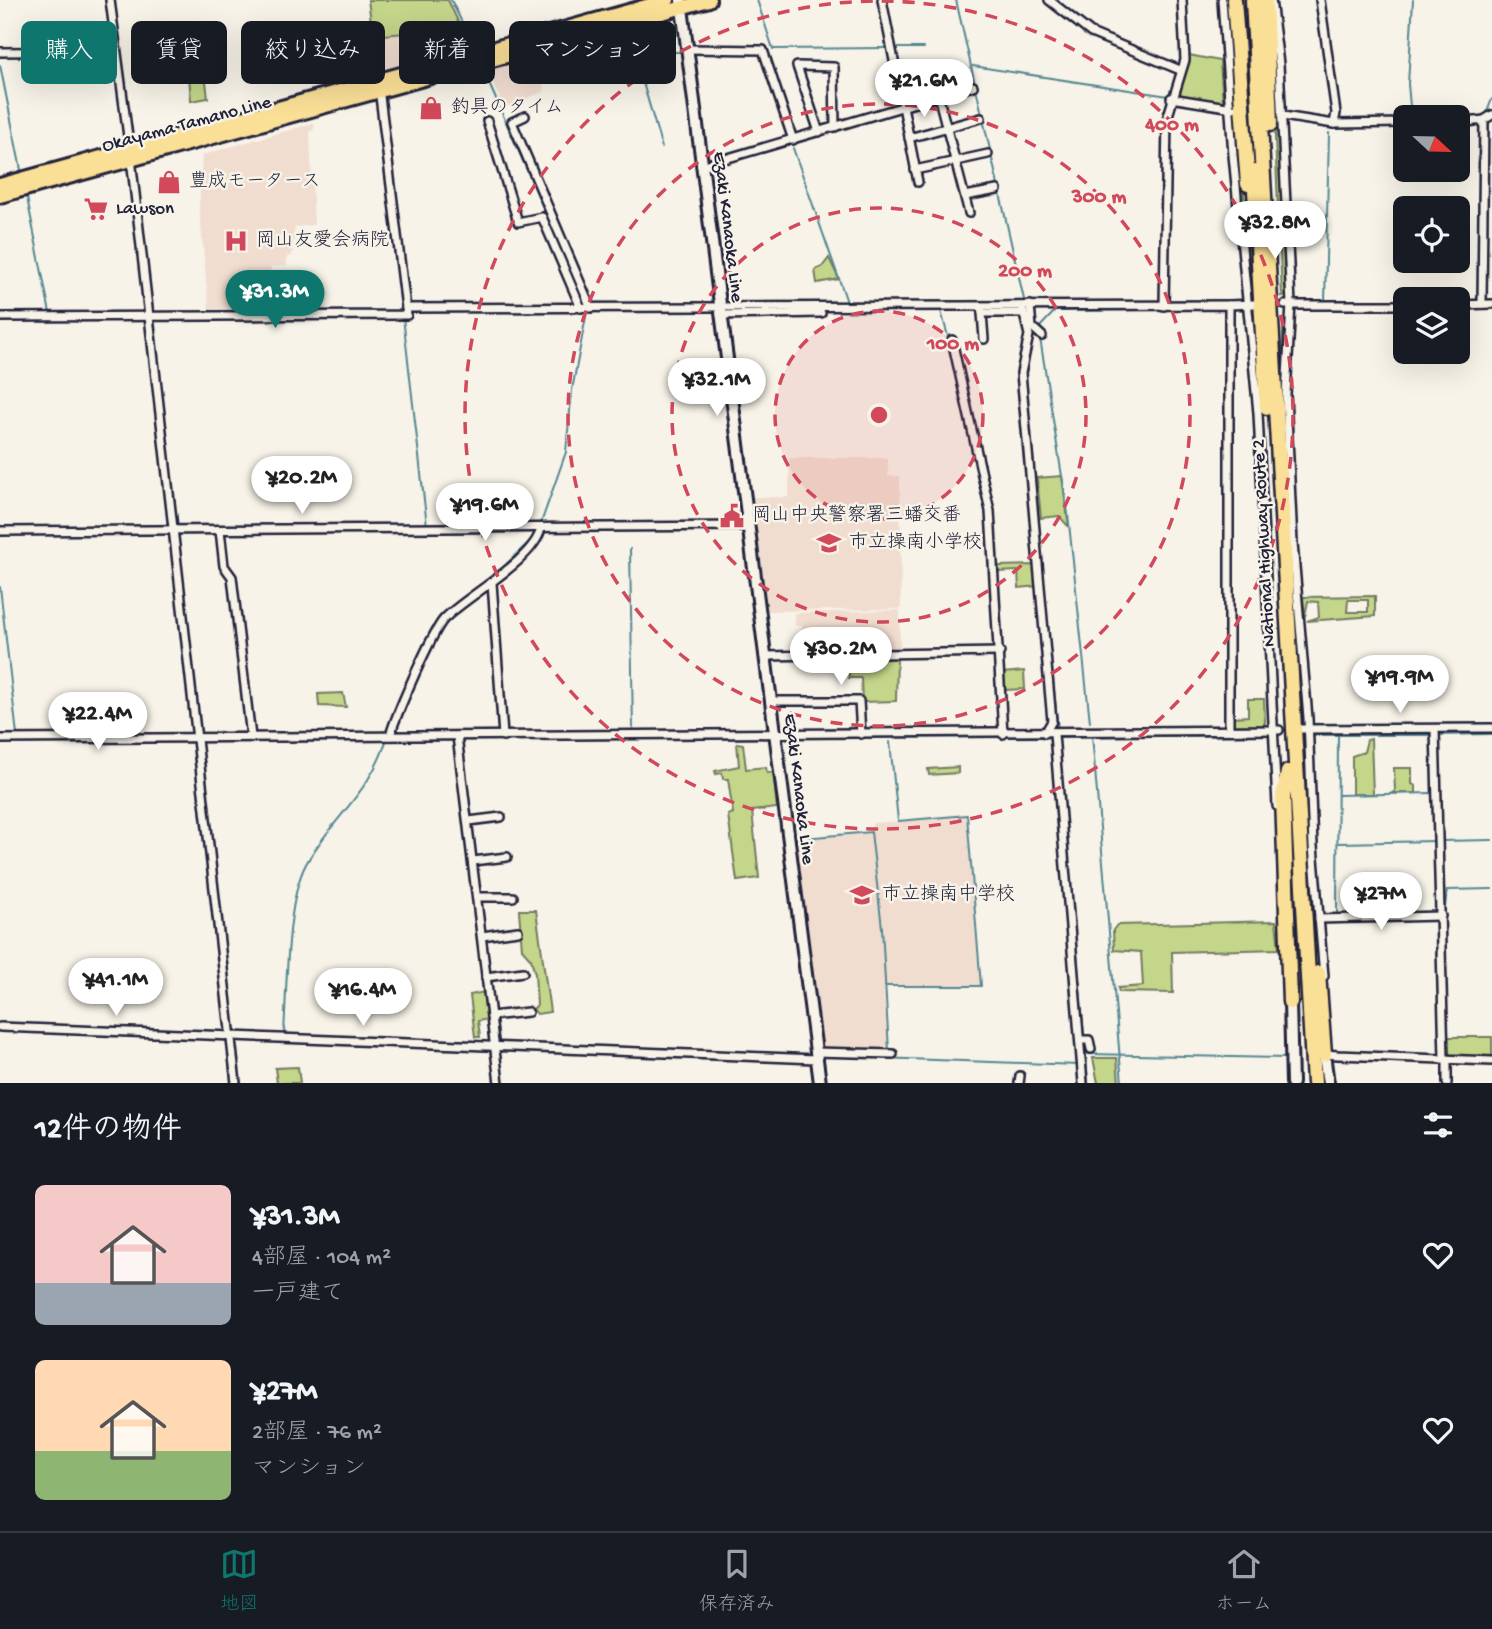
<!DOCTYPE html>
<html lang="ja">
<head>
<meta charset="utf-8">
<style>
	:root { --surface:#171b24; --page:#20242c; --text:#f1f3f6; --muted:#9ea1a6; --line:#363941; --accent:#0f766e }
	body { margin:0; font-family:"Gochi Hand","Klee One",sans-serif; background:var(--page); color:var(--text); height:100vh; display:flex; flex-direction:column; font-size:26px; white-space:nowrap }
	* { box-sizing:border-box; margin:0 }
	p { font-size:23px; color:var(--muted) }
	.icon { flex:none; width:38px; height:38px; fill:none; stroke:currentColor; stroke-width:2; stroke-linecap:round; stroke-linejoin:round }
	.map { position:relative; height:1083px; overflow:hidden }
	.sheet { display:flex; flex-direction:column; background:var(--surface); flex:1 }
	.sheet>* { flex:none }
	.hud { position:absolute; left:21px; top:21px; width:700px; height:63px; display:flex; gap:14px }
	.needle { width:46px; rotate:112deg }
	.controls { position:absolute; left:1393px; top:105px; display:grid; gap:14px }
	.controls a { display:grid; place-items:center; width:77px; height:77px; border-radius:10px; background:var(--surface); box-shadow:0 7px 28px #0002; font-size:35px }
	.price { position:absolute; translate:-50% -60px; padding:0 16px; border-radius:24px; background:#fff; color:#222; font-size:23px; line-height:46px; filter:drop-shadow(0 2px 4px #0008) }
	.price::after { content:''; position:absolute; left:50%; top:42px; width:21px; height:16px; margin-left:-10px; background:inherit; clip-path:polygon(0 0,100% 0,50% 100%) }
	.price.active { background:var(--accent); color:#fff }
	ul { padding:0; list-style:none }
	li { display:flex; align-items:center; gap:21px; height:175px; padding:0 35px }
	li span { display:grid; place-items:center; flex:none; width:196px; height:140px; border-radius:10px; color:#555 }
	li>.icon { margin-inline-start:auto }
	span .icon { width:84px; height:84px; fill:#fffc; stroke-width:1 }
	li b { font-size:30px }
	h2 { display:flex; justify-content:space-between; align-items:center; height:84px; padding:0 35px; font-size:30px }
	.pill { padding:0 24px; border-radius:10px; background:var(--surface); box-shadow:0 7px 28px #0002; font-size:24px; line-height:63px }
	.pill.active { background:var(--accent); color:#fff }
	.menu { display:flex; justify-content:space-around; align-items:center; height:98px; border-top:2px solid var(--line); background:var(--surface); font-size:19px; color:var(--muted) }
	.menu a { display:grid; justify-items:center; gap:4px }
	.menu .active { color:var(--accent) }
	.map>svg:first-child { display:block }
</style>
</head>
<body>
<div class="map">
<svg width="1492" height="1083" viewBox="0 0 1492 1083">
	<rect width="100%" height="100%" fill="#f7f3e8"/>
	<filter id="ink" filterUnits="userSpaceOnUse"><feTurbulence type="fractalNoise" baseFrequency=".0143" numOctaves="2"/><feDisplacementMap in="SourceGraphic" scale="14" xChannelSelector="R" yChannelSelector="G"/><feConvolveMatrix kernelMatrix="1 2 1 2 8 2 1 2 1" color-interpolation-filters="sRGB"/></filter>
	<g filter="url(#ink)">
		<g fill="#f1ddd0">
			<path d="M 461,29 L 469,46 L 375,72 L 373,37 Z"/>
			<path d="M 535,57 L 545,91 L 504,108 L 487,70 Z"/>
			<path d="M 314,123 L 314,130 L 310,132 L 314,225 L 295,227 L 292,256 L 287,257 L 287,266 L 271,267 L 271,283 L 267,285 L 268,308 L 209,309 L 199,207 L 202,155 Z"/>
			<path d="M 789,458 L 888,458 L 888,476 L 900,476 L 901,609 L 765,611 L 760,548 L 756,546 L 747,497 L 789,497 Z"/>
			<path d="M 900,610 L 900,651 L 803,652 L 802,626 L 795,626 L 794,613 Z"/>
			<path d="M 966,816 L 980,985 L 884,985 L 888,1053 L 822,1050 L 818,1047 L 791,841 L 871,832 L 872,823 Z"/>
		</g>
		<g fill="#c4d68a" stroke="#737c62" stroke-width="2" fill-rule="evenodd">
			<path d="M 368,0 L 448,0 L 461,28 L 373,36 Z"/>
			<path d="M 1189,55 L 1220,61 L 1223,103 L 1176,96 Z"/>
			<path d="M 205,74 L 208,98 L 191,101 L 189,76 Z"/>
			<path d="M 1237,111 L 1253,296 L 1247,296 L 1232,112 Z"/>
			<path d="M 1274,115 L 1281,118 L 1289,295 L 1282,296 Z"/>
			<path d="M 829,258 L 839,279 L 817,283 L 815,270 L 822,267 Z"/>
			<path d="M 1283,321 L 1289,321 L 1283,392 Z"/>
			<path d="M 1062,476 L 1069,527 L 1059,516 L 1041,518 L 1037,478 Z"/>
			<path d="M 1036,565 L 1038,586 L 1019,588 L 1018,571 L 997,572 L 999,566 Z"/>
			<path d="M 1375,596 L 1375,616 L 1307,621 L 1319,617 L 1318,602 L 1308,601 L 1305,616 L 1303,597 ZM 1348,600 L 1368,600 L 1368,612 L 1347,612 Z"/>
			<path d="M 897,657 L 896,701 L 862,702 L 861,678 L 849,678 L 848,659 Z"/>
			<path d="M 1024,671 L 1025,689 L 1004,690 L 1003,673 Z"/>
			<path d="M 343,693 L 346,707 L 319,706 L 318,694 Z"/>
			<path d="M 1248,699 L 1264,699 L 1265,723 L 1261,726 L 1232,726 L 1232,717 L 1248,716 Z"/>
			<path d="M 1371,739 L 1373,794 L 1352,794 L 1352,756 L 1364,752 L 1367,740 Z"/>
			<path d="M 737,743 L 743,744 L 746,769 L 766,767 L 767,773 L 773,772 L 777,808 L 752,811 L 759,878 L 737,881 L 728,815 L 733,813 L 728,779 L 723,779 L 722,773 L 716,774 L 715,771 L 739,766 Z"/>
			<path d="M 958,767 L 958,773 L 929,775 L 928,769 Z"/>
			<path d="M 1394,768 L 1412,768 L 1412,784 L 1416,786 L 1416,793 L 1392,793 L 1395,791 Z"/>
			<path d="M 519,910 L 536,910 L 550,1012 L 537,1014 L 533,1009 L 537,1005 L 535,974 L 531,959 L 522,949 Z"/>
			<path d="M 1276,921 L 1279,949 L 1172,952 L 1173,993 L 1119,992 L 1118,988 L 1143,986 L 1141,952 L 1114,950 L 1113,930 L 1117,925 Z"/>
			<path d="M 485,992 L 488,1019 L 478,1021 L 480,1037 L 475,1037 L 470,995 Z"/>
			<path d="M 1448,1037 L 1492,1037 L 1492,1059 L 1448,1058 Z"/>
			<path d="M 1093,1058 L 1117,1058 L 1119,1083 L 1098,1083 Z"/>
			<path d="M 298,1067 L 300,1083 L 277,1083 L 275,1068 Z"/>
		</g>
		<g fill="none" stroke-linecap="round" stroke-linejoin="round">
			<g stroke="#548692" stroke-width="2">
				<path d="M 451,0 L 473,45"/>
				<path d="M 757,0 L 773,49 L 887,48"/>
				<path d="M 956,0 L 1025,304"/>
				<path d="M 894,48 L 924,48"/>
				<path d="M 760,53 L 766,71"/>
				<path d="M 1324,53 L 1330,96"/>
				<path d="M 0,65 L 21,170"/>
				<path d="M 973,66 L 1168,96"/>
				<path d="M 484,72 L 586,305"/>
				<path d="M 1411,117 L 1408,84 L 1413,0"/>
				<path d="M 1485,117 L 1492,99"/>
				<path d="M 662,148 L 634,52 L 680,52"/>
				<path d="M 793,148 L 847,302"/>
				<path d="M 1487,193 L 1488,122"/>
				<path d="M 27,198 L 50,313"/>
				<path d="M 1325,302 L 1329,133"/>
				<path d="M 1476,308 L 1492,308"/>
				<path d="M 1233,309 L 1239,309"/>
				<path d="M 1296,310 L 1405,309"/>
				<path d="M 592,311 L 713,311"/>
				<path d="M 824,311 L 980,310"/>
				<path d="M 941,311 L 949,340"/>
				<path d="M 410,312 L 586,311"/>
				<path d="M 0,313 L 84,313"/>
				<path d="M 403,317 L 427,526"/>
				<path d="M 145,320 L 169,528"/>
				<path d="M 1038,329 L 1055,311 L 1227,309"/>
				<path d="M 1040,338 L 1068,514 L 1090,722"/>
				<path d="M 541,523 L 566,452 L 572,390 L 587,311"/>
				<path d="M 1038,526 L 1058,730"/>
				<path d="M 169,534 L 190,706"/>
				<path d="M 630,549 L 633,732"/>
				<path d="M 495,575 L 534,537"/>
				<path d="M 0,587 L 17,735"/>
				<path d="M 1058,735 L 1084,1037"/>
				<path d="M 1092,735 L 1122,1083"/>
				<path d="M 1315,735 L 1431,735"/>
				<path d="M 1437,735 L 1492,734"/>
				<path d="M 1060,737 L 1265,735"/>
				<path d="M 782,738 L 1051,737"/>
				<path d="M 462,740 L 769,738"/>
				<path d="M 206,742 L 456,740"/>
				<path d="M 0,743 L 193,740"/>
				<path d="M 1338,795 L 1433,793"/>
				<path d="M 793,839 L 871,832 L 882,928 L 889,1051"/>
				<path d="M 1441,841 L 1492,840"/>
				<path d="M 1339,843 L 1435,841"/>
				<path d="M 1337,916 L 1338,735"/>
				<path d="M 1444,916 L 1447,890 L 1492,889"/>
				<path d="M 885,986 L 981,986 L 967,815 L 898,821 L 890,742"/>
				<path d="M 0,1023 L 227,1032"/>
				<path d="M 232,1032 L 493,1043"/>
				<path d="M 284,1033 C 287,988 286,901 306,864 C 331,819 371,793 387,738"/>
				<path d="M 1085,1042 L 1088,1083"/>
				<path d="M 498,1043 L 671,1050"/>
				<path d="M 1088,1054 L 1285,1058"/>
				<path d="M 823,1056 L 1079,1065"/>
				<path d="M 1330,1059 L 1428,1062"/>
			</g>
			<g stroke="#22223b" stroke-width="12">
				<g id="street">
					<path d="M 110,0 L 132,167 L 236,1083"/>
					<path d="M 882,0 L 918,182"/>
					<path d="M 1049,0 L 1091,33 L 1180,70"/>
					<path d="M 1222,0 L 1233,155 L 1258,413 L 1277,806"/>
					<path d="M 1271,0 L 1279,64 L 1291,304 L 1286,395 L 1293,543 L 1308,718 L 1313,846 L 1324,976"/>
					<path d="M 1320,0 L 1336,113 L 1334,124"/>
					<path d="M 687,49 L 763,50 L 793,140"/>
					<path d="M 0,52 L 116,51"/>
					<path d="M 379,88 L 406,308"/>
					<path d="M 938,95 L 969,213"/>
					<path d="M 1171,98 L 1233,108"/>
					<path d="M 525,116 L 512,122 L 591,308"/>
					<path d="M 1283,116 L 1334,124 L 1405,123"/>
					<path d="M 487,121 L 518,222 L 542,217 L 581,308"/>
					<path d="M 1458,123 L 1484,120 L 1492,115"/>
					<path d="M 819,132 L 797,66 L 834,67 L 835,127"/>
					<path d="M 909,138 L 981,118"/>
					<path d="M 701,166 L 973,86"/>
					<path d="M 915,170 L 988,154"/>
					<path d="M 965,196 L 997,190"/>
					<path d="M 1482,304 L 1484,120"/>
					<path d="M 1030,305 L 1032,327 L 1042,336"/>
					<path d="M 1229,305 L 1254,304"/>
					<path d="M 1285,305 L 1405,305"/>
					<path d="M 1458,305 L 1492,304"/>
					<path d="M 1022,306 L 1029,335 L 1021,373 L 1052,721 L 1045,733"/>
					<path d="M 1164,306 L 1167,119 L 1185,60 L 1182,0"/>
					<path d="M 981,307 L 982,313 L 1022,313"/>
					<path d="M 982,313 L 984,339"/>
					<path d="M 720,315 L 821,313"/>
					<path d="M 0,317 L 407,315 L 406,308 L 1229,305 L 1229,730"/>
					<path d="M 952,340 L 990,511 L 1003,734"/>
					<path d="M 220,530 L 224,566 L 232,577 L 251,737"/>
					<path d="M 0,531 L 747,526"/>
					<path d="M 492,583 L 503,736"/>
					<path d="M 764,656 L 1000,652"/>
					<path d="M 770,701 L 859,701 L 861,734"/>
					<path d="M 1301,729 L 1492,728"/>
					<path d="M 1435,729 L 1444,1058"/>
					<path d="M 1054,734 L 1083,1083"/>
					<path d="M 390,736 C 395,717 432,632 444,619 C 466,596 535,560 541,528"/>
					<path d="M 457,736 L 499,1083"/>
					<path d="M 0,739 L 1279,730"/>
					<path d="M 469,821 L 501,817"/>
					<path d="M 473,861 L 507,857"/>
					<path d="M 477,897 L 513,897"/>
					<path d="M 1319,919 L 1441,916"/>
					<path d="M 482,936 L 518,931"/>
					<path d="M 486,977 L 523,972"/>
					<path d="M 491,1016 L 528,1012"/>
					<path d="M 0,1027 L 816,1059"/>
					<path d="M 1081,1040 L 1089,1040 L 1091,1049"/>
					<path d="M 1324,1051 L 1324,1054 L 1338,1055 L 1492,1061"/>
					<path d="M 815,1052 L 893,1054"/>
					<path d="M 1019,1083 L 1020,1076"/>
					<path d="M 1447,1083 L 1447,1059"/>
				</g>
			</g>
			<g stroke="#22223b" stroke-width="16">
				<g id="secondary">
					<path d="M 681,0 L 820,1083"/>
					<path d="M 1290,1002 L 1292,1083"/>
					<path d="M 1324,1054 L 1328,1083"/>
				</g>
			</g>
			<g stroke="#22223b" stroke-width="18">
				<g id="primary">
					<path d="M 0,185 L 668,0"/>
					<path d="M 0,196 L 709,0"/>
				</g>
			</g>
			<g stroke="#22223b" stroke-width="19">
				<g id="highway">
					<path d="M 1234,0 L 1248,184"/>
					<path d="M 1253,0 L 1314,1083"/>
					<path d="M 1265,0 L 1270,124"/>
					<path d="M 1254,172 L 1267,407"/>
					<path d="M 1288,772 L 1283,797 L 1290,1002"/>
					<path d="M 1318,973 L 1324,1054"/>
				</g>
			</g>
			<use href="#street" stroke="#f7f3e8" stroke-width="7"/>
			<use href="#secondary" stroke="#f7f3e8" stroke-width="10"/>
			<use href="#primary" stroke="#fadf96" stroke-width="12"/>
			<use href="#highway" stroke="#fadf96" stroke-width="14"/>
		</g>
	</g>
	<circle cx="879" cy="415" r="104" fill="#d1495b" fill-opacity=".12"/>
	<g fill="none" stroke="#d1495b" stroke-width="3.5" stroke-dasharray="12 9">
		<circle cx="879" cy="415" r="104"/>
		<circle cx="879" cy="415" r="207"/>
		<circle cx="879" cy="415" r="311"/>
		<circle cx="879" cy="415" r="414"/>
	</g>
	<defs>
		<g id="shop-bare" transform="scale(1.89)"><path d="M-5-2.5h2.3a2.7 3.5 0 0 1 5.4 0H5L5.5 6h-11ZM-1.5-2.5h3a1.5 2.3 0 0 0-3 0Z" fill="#d1495b" stroke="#f7f3e8" stroke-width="2.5" paint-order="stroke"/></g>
		<g id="supermarket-bare" transform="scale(1.89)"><path d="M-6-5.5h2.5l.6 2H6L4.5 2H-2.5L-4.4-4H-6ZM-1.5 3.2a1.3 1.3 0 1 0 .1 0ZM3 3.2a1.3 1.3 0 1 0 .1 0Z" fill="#d1495b" stroke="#f7f3e8" stroke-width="2.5" paint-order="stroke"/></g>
		<g id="hospital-bare" transform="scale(1.89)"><path d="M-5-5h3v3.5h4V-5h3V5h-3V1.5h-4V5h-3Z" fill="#d1495b" stroke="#f7f3e8" stroke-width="2.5" paint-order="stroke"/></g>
		<g id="civic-bare" transform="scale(1.89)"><path d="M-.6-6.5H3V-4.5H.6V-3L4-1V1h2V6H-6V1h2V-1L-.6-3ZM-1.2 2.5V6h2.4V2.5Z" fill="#d1495b" stroke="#f7f3e8" stroke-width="2.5" paint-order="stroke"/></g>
		<g id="school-bare" transform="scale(1.89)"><path d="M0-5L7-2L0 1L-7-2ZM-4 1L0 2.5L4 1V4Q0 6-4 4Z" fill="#d1495b" stroke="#f7f3e8" stroke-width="2.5" paint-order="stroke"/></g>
	</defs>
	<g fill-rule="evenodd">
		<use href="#shop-bare" x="431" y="108"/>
		<use href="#shop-bare" x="169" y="182"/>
		<use href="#supermarket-bare" x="96" y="209"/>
		<use href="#hospital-bare" x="236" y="241"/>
		<use href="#civic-bare" x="732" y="516"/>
		<use href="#school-bare" x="829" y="543"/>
		<use href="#school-bare" x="862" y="895"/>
	</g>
	<g text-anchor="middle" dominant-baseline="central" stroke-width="5" stroke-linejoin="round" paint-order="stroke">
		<g font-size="19" fill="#22223b" stroke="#f7f3e8" text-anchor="start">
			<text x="451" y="108">釣具のタイム</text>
			<text x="189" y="182">豊成モータース</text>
			<text x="116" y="209">Lawson</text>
			<text x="256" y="241">岡山友愛会病院</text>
			<text x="752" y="516">岡山中央警察署三蟠交番</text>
			<text x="849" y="543">市立操南小学校</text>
			<text x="882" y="895">市立操南中学校</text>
		</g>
		<g font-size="19" fill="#22223b" stroke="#f7f3e8">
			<text transform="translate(187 125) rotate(-15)">Okayama Tamano Line</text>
			<text transform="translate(727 227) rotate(83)">Ezaki Kanaoka Line</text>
			<text transform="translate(1265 543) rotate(-93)">National Highway Route 2</text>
			<text transform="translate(798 789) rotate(83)">Ezaki Kanaoka Line</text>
		</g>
	</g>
	<circle cx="879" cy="415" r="10" fill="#d1495b" stroke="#f7f3e8" stroke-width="3.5"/>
	<g font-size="21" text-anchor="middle" font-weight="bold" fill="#d1495b" stroke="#f7f3e8" stroke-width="5" stroke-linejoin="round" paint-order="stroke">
		<text x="1172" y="130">400 m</text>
		<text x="1099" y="202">300 m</text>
		<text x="1025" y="276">200 m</text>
		<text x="953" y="349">100 m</text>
	</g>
</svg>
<div class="controls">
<a><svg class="needle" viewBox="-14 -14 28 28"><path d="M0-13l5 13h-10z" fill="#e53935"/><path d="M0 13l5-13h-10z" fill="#9ea1a6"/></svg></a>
<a><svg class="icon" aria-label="locate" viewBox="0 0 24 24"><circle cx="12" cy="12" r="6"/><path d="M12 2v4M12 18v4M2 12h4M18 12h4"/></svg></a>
<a><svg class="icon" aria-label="layers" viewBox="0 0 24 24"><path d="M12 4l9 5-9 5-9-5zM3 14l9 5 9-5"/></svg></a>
</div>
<b class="price" style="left:924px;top:119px">¥21.6M</b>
<b class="price" style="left:1275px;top:261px">¥32.8M</b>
<b class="price active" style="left:275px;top:330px">¥31.3M</b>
<b class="price" style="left:717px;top:418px">¥32.1M</b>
<b class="price" style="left:302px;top:516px">¥20.2M</b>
<b class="price" style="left:485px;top:543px">¥19.6M</b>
<b class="price" style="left:841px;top:687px">¥30.2M</b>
<b class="price" style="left:1400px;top:715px">¥19.9M</b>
<b class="price" style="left:98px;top:752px">¥22.4M</b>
<b class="price" style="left:1381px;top:932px">¥27M</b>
<b class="price" style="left:116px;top:1018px">¥41.1M</b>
<b class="price" style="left:363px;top:1028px">¥16.4M</b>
<div class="hud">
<a class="pill active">購入</a>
<a class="pill">賃貸</a>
<a class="pill">絞り込み</a>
<a class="pill">新着</a>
<a class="pill">マンション</a>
</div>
</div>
<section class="sheet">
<h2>12件の物件<svg class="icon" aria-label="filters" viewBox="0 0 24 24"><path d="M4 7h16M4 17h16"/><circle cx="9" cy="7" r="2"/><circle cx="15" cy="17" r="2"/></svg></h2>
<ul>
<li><span style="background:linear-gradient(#f6c9c9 70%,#9aa5b1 0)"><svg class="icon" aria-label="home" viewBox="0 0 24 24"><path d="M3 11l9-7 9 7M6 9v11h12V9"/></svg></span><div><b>¥31.3M</b><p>4部屋 · 104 m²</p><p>一戸建て</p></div><svg class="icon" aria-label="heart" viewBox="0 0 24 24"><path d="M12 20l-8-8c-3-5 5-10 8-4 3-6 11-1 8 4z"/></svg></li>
<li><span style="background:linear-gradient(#ffd9b3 65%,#8fb573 0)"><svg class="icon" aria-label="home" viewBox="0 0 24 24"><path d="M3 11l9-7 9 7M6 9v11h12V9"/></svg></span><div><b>¥27M</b><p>2部屋 · 76 m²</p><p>マンション</p></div><svg class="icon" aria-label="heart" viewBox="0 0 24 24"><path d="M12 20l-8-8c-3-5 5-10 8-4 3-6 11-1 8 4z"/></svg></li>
</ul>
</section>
<nav class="menu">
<a class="active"><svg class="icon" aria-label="map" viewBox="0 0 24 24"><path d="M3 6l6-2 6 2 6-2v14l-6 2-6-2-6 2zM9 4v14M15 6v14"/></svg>地図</a>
<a><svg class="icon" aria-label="saved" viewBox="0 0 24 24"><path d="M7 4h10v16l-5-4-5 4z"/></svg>保存済み</a>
<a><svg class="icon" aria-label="home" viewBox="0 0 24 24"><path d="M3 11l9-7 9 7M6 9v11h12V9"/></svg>ホーム</a>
</nav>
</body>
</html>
